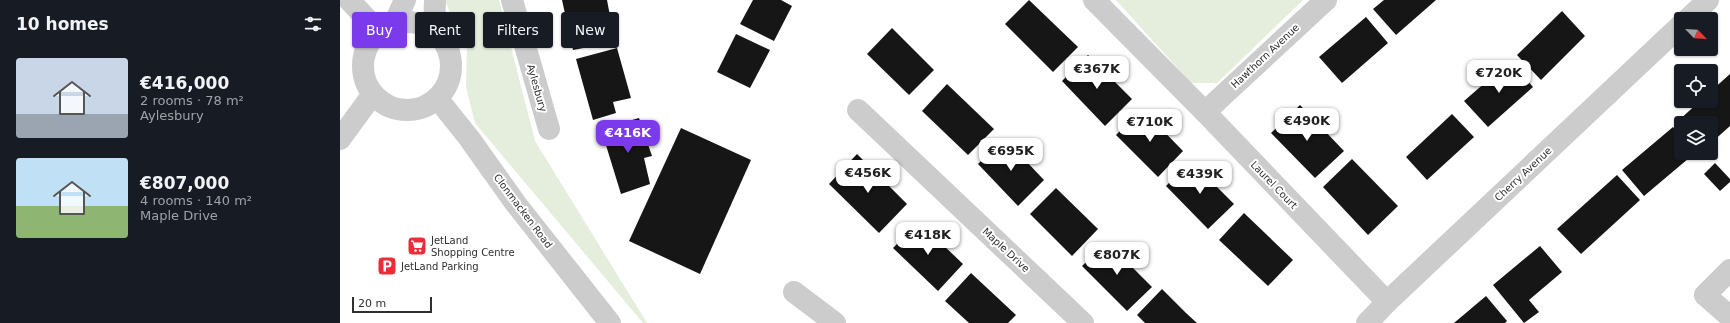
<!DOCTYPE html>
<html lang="en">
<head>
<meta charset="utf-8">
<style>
	:root { --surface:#171b24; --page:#20242c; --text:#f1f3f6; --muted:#9ea1a6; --accent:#7c3aed }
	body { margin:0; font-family:"DejaVu Sans",sans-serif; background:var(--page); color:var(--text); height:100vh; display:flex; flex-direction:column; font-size:15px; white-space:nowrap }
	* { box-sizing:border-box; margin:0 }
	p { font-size:13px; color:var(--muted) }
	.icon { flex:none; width:22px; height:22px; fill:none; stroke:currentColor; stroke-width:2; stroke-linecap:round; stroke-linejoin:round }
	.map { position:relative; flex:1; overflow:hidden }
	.details { display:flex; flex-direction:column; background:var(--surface); width:340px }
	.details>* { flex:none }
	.banner { position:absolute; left:12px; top:12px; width:380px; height:36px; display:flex; gap:8px }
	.needle { width:26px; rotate:115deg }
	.fabs { position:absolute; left:1334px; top:12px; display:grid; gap:8px }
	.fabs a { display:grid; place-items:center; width:44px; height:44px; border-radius:4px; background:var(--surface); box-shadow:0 1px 3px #0004; font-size:20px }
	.scale { position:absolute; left:12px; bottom:10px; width:80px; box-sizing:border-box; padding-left:4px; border:2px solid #2f2f2f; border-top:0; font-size:11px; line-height:14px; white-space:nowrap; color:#2f2f2f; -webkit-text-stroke:3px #fff; paint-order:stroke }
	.price { position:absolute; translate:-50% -34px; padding:0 9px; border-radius:8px; background:#fff; color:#222; font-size:13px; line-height:26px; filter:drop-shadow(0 1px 2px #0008) }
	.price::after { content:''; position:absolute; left:50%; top:24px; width:12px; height:9px; margin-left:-6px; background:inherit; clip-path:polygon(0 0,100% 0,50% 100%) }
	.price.selected { background:var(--accent); color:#fff }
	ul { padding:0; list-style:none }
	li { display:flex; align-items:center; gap:12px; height:100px; padding:0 16px }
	li span { display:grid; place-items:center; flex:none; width:112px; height:80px; border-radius:4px; color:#555 }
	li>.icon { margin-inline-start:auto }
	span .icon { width:48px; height:48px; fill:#fffc; stroke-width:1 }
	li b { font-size:17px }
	h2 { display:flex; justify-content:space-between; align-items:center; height:48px; padding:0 16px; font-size:17px }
	.chip { padding:0 14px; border-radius:4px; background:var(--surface); box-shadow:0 1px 3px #0004; font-size:14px; line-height:36px }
	.chip.selected { background:var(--accent); color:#fff }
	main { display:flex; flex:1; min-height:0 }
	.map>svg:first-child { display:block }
</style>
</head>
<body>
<main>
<section class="details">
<h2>10 homes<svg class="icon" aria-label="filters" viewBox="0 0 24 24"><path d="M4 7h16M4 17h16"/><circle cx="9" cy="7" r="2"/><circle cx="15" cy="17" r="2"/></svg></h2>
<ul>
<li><span style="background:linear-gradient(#c9d6e8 70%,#9aa5b1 0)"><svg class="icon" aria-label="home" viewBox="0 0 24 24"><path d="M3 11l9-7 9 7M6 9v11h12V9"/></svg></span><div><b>€416,000</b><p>2 rooms · 78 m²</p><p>Aylesbury</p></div></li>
<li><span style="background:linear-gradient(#bfe0f5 60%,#8fb573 0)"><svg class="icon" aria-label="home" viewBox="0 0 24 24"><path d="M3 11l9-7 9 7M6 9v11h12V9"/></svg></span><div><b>€807,000</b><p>4 rooms · 140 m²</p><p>Maple Drive</p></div></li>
</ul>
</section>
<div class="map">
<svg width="1390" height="323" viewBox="0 0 1390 323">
	<rect width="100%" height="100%" fill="#fff"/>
	<g fill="#e5eddd">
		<path d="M 105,0 L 159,0 L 195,141 L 307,323 L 303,323 L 135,123 L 126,87 L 127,46 L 112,18 Z"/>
		<path d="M 776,0 L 963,0 L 877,83 L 851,83 Z"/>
	</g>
	<g fill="#161616">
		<path d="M 222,0 L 267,0 L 275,42 L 233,50 Z"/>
		<path d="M 413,0 L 441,0 L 452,6 L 434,41 L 400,24 Z"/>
		<path d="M 689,0 L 738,47 L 713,72 L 665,24 Z"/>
		<path d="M 1044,0 L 1096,0 L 1056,35 L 1033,9 Z"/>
		<path d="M 1222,11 L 1245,36 L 1201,80 L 1177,55 Z"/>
		<path d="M 1026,17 L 1048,43 L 1002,83 L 979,57 Z"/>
		<path d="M 552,28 L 594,70 L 569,95 L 527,54 Z"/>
		<path d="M 396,34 L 430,50 L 410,88 L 377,72 Z"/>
		<path d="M 277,48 L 291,98 L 273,102 L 276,113 L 253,120 L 236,59 Z"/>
		<path d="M 748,55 L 792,99 L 765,126 L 722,81 Z"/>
		<path d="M 1170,61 L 1193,87 L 1148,127 L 1124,101 Z"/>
		<path d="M 1390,74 L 1390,126 L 1371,143 L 1371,123 L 1341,123 L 1341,125 L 1338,121 L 1360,101 L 1371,101 L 1371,91 Z"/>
		<path d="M 607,84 L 654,129 L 628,155 L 582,111 Z"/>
		<path d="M 960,105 L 1004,151 L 975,178 L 931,133 Z"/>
		<path d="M 802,109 L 843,151 L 818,177 L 776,135 Z"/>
		<path d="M 1112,114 L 1134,137 L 1087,180 L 1066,157 Z"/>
		<path d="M 299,118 L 312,156 L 304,158 L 310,184 L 281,194 L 261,129 Z"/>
		<path d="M 1333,127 L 1341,137 L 1341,153 L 1355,153 L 1304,196 L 1282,170 Z"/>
		<path d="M 341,128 L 411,160 L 360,274 L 289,241 Z"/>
		<path d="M 664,138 L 704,180 L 678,206 L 638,164 Z"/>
		<path d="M 517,154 L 567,204 L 539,233 L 489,184 Z"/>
		<path d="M 1012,159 L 1058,206 L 1028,235 L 983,187 Z"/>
		<path d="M 851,161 L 894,204 L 868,229 L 826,186 Z"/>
		<path d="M 1375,163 L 1390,179 L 1390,182 L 1380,191 L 1364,174 Z"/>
		<path d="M 1277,175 L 1300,200 L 1241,254 L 1217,229 Z"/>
		<path d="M 716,188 L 758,229 L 732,256 L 690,214 Z"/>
		<path d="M 904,213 L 953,260 L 928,286 L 879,240 Z"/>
		<path d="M 579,222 L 623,264 L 598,291 L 553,248 Z"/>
		<path d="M 767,242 L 812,287 L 787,311 L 742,266 Z"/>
		<path d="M 1200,246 L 1222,272 L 1189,300 L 1199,312 L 1184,323 L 1153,285 Z"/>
		<path d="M 631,273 L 676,315 L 668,323 L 629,323 L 605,301 Z"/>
		<path d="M 822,289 L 846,313 L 857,323 L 805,323 L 797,315 Z"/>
		<path d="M 1146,296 L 1167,321 L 1165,323 L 1114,323 Z"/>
	</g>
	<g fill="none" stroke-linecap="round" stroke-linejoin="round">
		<g stroke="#ccc" stroke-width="22">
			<path d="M 9,0 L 39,32"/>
			<path d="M 172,0 L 209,129"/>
			<path d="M 754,0 L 865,112 L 1047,302"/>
			<path d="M 1348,19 L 1368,0"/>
			<circle cx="67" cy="66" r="44"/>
			<path d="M 54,24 L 65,0"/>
			<path d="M 94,31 L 95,0"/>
			<path d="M 97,98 L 129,138 L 176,204 L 270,323"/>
			<path d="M 518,110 L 743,323"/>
			<path d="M 865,112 L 986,0"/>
			<path d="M 0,139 L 33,94"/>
			<path d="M 1390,270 L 1365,295 L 1390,317"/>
			<path d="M 454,292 L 495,323"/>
			<path d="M 1027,323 L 1047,302 L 1341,25"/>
		</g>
	</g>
	<defs>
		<g id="supermarket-square" transform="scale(1)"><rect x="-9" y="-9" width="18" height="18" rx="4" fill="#eb2d39" stroke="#fff"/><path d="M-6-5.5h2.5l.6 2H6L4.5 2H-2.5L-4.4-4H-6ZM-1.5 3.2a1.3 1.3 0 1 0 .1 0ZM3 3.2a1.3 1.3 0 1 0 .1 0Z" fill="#fff"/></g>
		<g id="parking-square" transform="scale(1)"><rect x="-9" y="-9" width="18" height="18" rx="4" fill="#eb2d39" stroke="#fff"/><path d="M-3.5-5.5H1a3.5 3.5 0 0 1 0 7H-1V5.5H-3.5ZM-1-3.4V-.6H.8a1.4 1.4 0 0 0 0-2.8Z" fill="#fff"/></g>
	</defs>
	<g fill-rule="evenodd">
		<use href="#supermarket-square" x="77" y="246"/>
		<use href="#parking-square" x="47" y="266"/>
	</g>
	<g text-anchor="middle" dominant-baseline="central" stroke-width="4" stroke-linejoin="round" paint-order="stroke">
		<g font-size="10" fill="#2f2f2f" stroke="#fff">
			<text transform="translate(925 56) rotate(-43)">Hawthorn Avenue</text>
			<text transform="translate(197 88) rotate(74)">Aylesbury</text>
			<text transform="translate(1183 174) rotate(-43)">Cherry Avenue</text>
			<text transform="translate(934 185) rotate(46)">Laurel Court</text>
			<text transform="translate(183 211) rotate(53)">Clonmacken Road</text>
			<text transform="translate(666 250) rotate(43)">Maple Drive</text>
		</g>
		<g font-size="10" fill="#2f2f2f" stroke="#fff" text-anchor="start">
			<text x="91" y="240">JetLand<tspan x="91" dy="12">Shopping Centre</tspan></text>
			<text x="61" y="266">JetLand Parking</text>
		</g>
	</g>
</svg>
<div class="fabs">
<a><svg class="needle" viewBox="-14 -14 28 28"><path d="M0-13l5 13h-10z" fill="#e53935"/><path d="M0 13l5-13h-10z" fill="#9ea1a6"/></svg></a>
<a><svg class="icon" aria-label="locate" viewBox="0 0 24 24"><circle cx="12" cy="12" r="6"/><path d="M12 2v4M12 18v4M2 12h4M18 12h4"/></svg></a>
<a><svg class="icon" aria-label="layers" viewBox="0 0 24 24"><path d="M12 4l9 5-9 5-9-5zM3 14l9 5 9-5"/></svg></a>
</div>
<div class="scale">20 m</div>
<b class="price" style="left:757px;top:90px">€367K</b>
<b class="price" style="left:1159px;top:94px">€720K</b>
<b class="price" style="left:967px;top:142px">€490K</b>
<b class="price" style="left:810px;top:143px">€710K</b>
<b class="price selected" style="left:288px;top:154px">€416K</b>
<b class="price" style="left:671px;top:172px">€695K</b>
<b class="price" style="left:528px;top:194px">€456K</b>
<b class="price" style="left:860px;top:195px">€439K</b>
<b class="price" style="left:588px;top:256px">€418K</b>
<b class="price" style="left:777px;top:276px">€807K</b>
<div class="banner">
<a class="chip selected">Buy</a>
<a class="chip">Rent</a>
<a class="chip">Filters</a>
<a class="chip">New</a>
</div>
</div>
</main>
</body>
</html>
